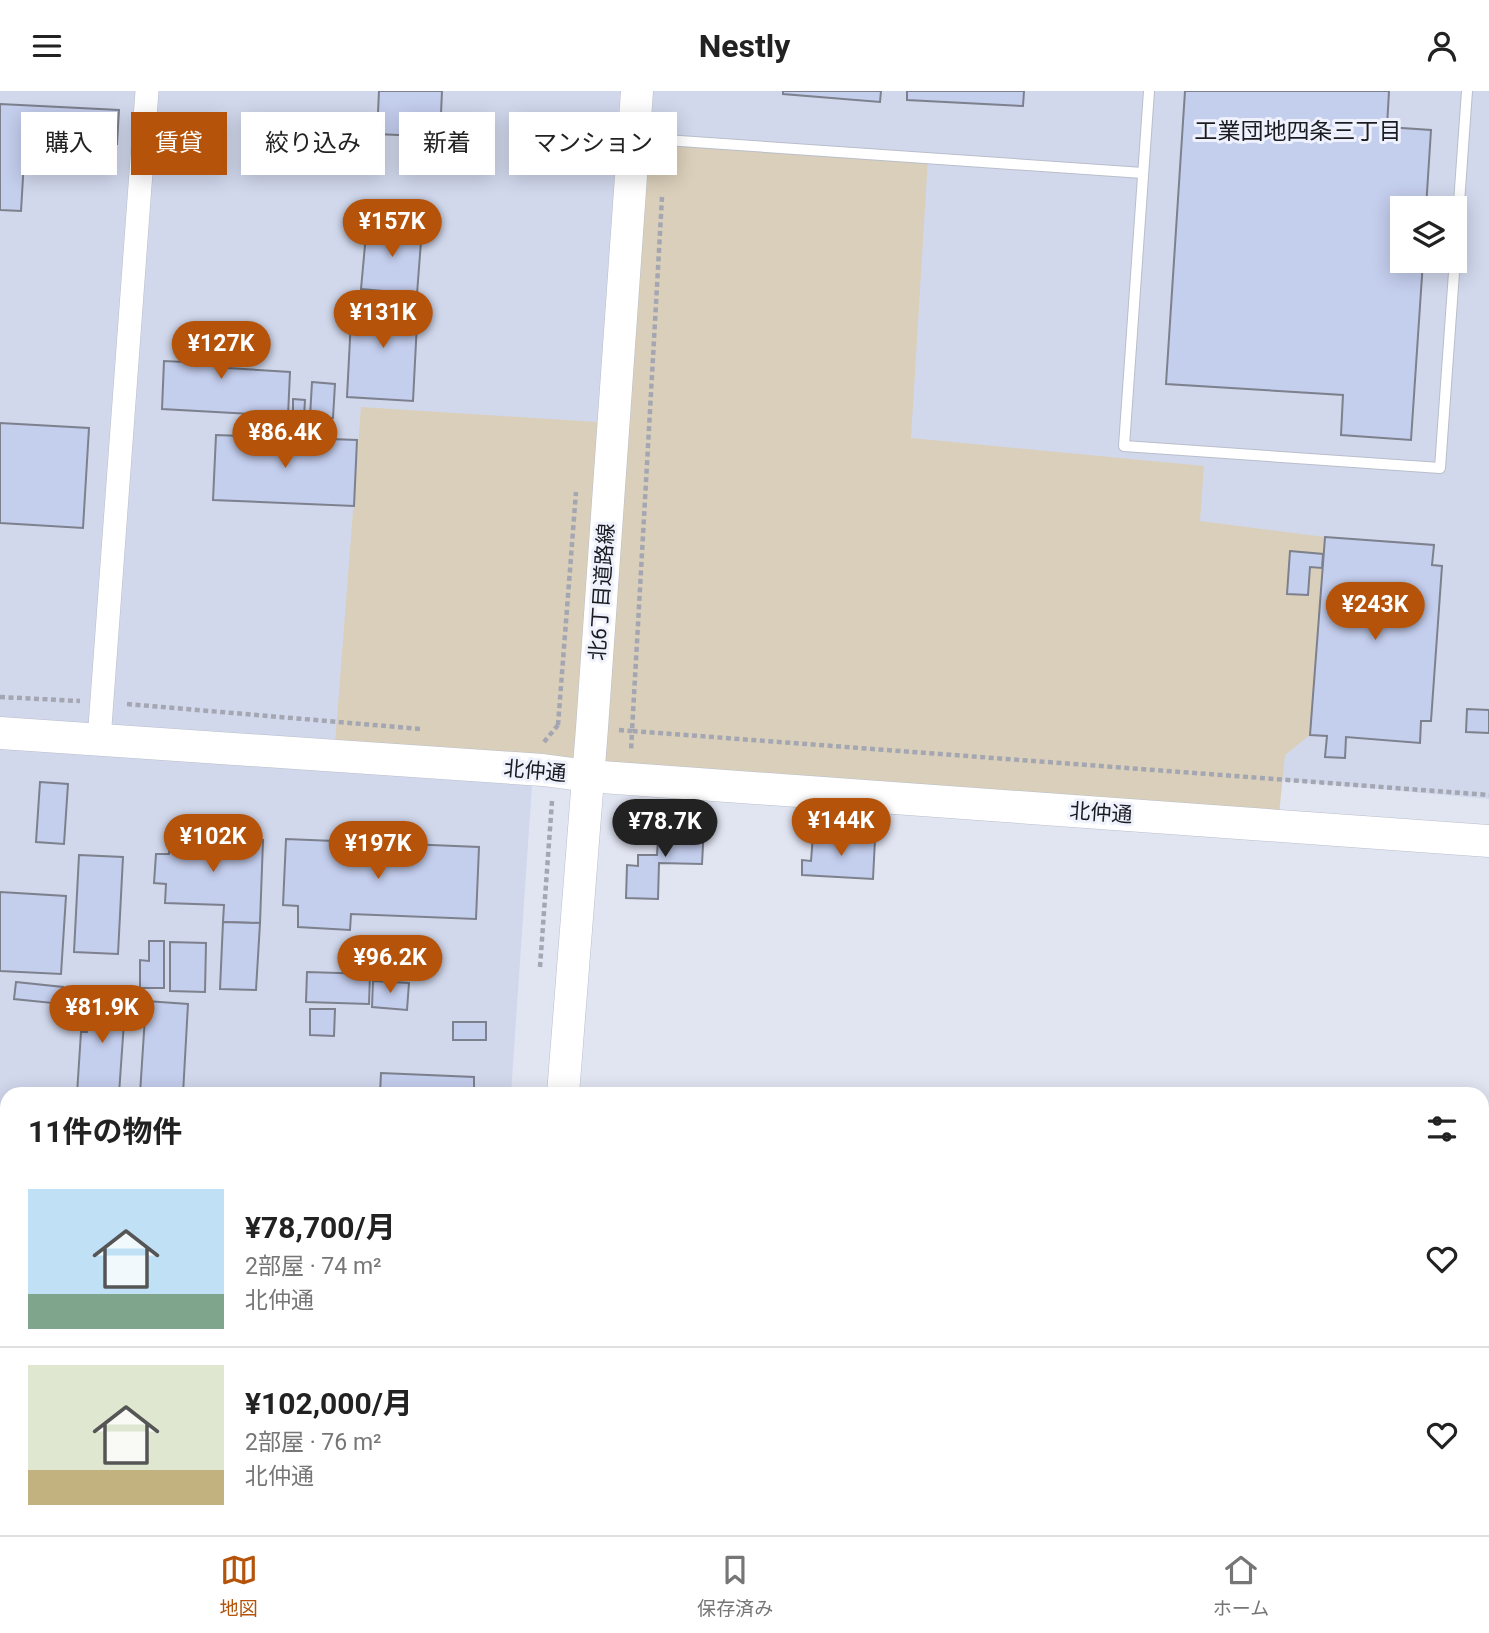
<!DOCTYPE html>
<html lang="ja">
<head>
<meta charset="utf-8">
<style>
	:root { --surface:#fff; --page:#f2f2f2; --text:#222; --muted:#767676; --line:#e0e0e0; --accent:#b45309 }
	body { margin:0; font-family:Roboto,"Noto Sans JP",sans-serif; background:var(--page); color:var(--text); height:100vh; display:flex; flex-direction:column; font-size:26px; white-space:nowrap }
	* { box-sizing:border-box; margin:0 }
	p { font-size:23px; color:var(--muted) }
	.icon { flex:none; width:38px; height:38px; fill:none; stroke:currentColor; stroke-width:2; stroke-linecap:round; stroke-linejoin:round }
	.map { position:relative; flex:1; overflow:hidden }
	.sheet { position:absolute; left:0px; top:996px; width:1489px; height:450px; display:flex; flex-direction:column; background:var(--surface); border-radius:21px 21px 0 0; box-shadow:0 4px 18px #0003 }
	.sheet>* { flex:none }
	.banner { position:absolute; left:21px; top:21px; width:700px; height:63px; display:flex; gap:14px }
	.buttons { position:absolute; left:1390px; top:105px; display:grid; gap:14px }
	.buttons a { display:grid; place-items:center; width:77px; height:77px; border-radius:0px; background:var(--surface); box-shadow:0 4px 18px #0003; font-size:35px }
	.price { position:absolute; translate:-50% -60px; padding:0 16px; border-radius:24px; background:var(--accent); color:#fff; font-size:23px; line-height:46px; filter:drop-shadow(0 2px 4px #0008) }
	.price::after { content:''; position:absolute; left:50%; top:42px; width:21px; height:16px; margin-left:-10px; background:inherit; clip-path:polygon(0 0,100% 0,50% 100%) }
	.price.current { background:#222; color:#fff }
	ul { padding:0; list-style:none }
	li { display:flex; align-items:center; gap:21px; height:175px; padding:0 28px }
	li+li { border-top:2px solid var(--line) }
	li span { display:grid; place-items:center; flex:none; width:196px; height:140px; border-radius:0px; color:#555 }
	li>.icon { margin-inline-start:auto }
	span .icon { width:84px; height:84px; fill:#fffc; stroke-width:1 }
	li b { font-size:30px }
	h2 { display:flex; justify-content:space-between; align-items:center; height:84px; padding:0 28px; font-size:30px }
	.tag { padding:0 24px; border-radius:0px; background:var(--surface); box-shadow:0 4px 18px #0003; font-size:24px; line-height:63px }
	.tag.current { background:var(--accent); color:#fff }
	header { display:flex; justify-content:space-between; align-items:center; height:91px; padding:0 28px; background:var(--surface); font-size:32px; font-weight:700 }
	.tab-bar { display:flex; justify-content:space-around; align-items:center; height:98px; border-top:2px solid var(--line); background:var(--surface); font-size:19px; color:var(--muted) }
	.tab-bar a { display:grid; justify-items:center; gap:4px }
	.tab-bar .current { color:var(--accent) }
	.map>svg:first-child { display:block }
</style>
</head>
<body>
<header><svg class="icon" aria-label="menu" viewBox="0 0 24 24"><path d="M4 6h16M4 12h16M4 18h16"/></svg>Nestly<svg class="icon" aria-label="person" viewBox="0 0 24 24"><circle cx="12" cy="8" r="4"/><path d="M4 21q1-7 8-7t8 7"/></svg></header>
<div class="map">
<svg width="1489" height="1444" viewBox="0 0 1489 1444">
	<rect width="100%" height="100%" fill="#e1e5f2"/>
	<path fill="#d1d8ec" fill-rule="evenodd" d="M 0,0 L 1489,0 L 1489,708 L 537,622 L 511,1003 L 7,1003 L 7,1438 L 481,1439 L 481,1444 L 0,1444 ZM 1402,117 L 1454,117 L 1454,170 L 1402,170 Z"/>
	<path fill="#dacfba" d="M 634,47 L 928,67 L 911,347 L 1204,375 L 1200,430 L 1325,446 L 1310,644 L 1285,664 L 1278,734 L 334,666 L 361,316 L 613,332 Z"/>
	<g fill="#c4ceed" stroke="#7d818d" stroke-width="2">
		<path d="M 379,0 L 442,0 L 440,46 L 377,43 Z"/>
		<path d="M 783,0 L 881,0 L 880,11 L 783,3 Z"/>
		<path d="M 907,0 L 1024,0 L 1023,15 L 907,9 Z"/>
		<path d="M 1185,0 L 1389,0 L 1387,36 L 1431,39 L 1426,117 L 1402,117 L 1402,170 L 1423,170 L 1411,349 L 1341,344 L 1343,304 L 1166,293 Z"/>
		<path d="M 0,13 L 119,19 L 117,53 L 42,50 L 41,71 L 24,70 L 21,120 L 0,119 Z"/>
		<path d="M 367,132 L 422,137 L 417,203 L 361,198 Z"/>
		<path d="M 352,209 L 418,212 L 413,310 L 347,306 Z"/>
		<path d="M 187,237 L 231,240 L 228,277 L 290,281 L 288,325 L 162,318 L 164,270 L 185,271 Z"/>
		<path d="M 312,291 L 335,293 L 333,327 L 310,326 Z"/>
		<path d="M 293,308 L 305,309 L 304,325 L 293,325 Z"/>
		<path d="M 0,332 L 89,337 L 83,437 L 0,432 Z"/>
		<path d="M 216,344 L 357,349 L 354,415 L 213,409 Z"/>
		<path d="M 1325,446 L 1434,454 L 1432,474 L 1442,475 L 1431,630 L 1421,630 L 1420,652 L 1346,646 L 1345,667 L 1325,666 L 1327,645 L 1310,644 Z"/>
		<path d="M 1290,460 L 1323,463 L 1322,477 L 1310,476 L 1308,504 L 1287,503 Z"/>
		<path d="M 1467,618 L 1489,619 L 1489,642 L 1466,641 Z"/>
		<path d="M 40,691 L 68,693 L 64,753 L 36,751 Z"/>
		<path d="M 664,733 L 704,735 L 702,773 L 659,772 L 658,808 L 626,807 L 627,774 L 638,775 L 638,764 L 657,764 L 658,747 L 663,747 Z"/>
		<path d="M 170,737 L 189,738 L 189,746 L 263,749 L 260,832 L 223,831 L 224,814 L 165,812 L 166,793 L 154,792 L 156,763 L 169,763 Z"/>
		<path d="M 813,744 L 875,748 L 873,788 L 802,784 L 802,769 L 811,770 Z"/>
		<path d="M 286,748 L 479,756 L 476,828 L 351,823 L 350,839 L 298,836 L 298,815 L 283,814 Z"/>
		<path d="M 79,764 L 123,766 L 118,863 L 74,861 Z"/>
		<path d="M 0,801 L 66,805 L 61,883 L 0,880 Z"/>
		<path d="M 223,831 L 260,832 L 256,899 L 220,898 Z"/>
		<path d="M 149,850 L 164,850 L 164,897 L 140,897 L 140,869 L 149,870 Z"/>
		<path d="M 170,851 L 206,852 L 205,901 L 170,900 Z"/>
		<path d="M 307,881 L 370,883 L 369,913 L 306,911 Z"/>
		<path d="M 373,890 L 409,892 L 407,919 L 372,916 Z"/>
		<path d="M 16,891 L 63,896 L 62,913 L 14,908 Z"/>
		<path d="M 90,899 L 126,902 L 119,1003 L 77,1003 L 81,941 L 87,941 Z"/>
		<path d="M 146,910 L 188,913 L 183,1003 L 140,1003 Z"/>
		<path d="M 310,918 L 335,918 L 334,945 L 310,944 Z"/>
		<rect x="453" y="931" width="33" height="18"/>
		<path d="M 381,982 L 474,986 L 474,1003 L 380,1003 Z"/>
		<path d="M 74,1438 L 136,1438 L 136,1444 L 73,1444 Z"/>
		<rect x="238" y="1438" width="103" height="6"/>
	</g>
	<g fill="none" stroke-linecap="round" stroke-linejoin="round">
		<g stroke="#b9becb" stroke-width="12">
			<g id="lane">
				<path d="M 1149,0 L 1124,355 L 1440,377 L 1467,0"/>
				<path d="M 636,47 L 1143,82"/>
			</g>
		</g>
		<g stroke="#b9becb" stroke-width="24">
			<g id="street">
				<path d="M 99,649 L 147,0"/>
				<path d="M 0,1126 L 7,1127"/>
				<path d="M 1482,1241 L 1489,1158"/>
				<path d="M 1005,1444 L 1005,1438"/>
				<path d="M 1466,1444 L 1467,1438"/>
			</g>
		</g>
		<g stroke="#b9becb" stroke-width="33">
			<g id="secondary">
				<path d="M 0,642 L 543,679 L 588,685 L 1489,750"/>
				<path d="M 563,1003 L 592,637 L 637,0"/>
				<path d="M 529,1444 L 529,1438"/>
			</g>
		</g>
		<g stroke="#a4a7b2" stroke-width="4.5" stroke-dasharray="5 3.5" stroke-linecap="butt">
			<path d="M 662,106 L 632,640 L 1489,704"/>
			<path d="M 0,606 L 80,610"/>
			<path d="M 127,613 L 421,638"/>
			<path d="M 558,634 L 576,401"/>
			<path d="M 619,639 L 632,640 L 631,660"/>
			<path d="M 544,651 L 558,634"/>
			<path d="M 540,876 L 552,710"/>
		</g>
		<use href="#lane" stroke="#fff" stroke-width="10"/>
		<use href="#street" stroke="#fff" stroke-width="23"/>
		<use href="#secondary" stroke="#fff" stroke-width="32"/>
	</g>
	<g text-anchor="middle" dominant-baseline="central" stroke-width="6" stroke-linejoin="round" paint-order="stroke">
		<g font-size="21" fill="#1a1c21" stroke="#eff2fd">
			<text transform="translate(602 501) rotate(-86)">北6丁目道路線</text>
			<text transform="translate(535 680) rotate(5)">北仲通</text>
			<text transform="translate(1101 722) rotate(4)">北仲通</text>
		</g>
		<g font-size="23" fill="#1a1c21" stroke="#eff2fd">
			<text x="1298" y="40">工業団地四条三丁目</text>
		</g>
	</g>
</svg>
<div class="buttons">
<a><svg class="icon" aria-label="layers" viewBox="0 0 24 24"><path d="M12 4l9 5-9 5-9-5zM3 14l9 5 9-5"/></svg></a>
</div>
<b class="price" style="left:392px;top:168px">¥157K</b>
<b class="price" style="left:383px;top:259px">¥131K</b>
<b class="price" style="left:221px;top:290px">¥127K</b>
<b class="price" style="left:285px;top:379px">¥86.4K</b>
<b class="price" style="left:1375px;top:551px">¥243K</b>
<b class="price" style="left:841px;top:767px">¥144K</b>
<b class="price current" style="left:665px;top:768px">¥78.7K</b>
<b class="price" style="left:213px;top:783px">¥102K</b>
<b class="price" style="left:378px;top:790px">¥197K</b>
<b class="price" style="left:390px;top:904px">¥96.2K</b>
<b class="price" style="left:102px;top:954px">¥81.9K</b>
<div class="banner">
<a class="tag">購入</a>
<a class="tag current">賃貸</a>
<a class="tag">絞り込み</a>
<a class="tag">新着</a>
<a class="tag">マンション</a>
</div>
<section class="sheet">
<h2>11件の物件<svg class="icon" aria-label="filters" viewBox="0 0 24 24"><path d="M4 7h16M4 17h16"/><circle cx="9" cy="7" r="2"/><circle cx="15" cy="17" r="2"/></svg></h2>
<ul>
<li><span style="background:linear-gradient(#bfe0f5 75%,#7fa58c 0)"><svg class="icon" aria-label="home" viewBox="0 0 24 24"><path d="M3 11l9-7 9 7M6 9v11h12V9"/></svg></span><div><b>¥78,700/月</b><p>2部屋 · 74 m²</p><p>北仲通</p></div><svg class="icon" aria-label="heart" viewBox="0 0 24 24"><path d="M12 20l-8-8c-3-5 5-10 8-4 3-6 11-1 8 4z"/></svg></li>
<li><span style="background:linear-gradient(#dfe7d0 75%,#c2b280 0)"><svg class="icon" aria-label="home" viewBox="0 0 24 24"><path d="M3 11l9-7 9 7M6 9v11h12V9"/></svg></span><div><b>¥102,000/月</b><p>2部屋 · 76 m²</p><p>北仲通</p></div><svg class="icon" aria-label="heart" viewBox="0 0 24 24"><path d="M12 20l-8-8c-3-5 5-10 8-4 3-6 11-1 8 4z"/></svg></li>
</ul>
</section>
</div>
<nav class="tab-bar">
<a class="current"><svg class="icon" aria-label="map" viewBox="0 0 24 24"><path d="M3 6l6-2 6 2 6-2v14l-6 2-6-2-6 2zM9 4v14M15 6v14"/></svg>地図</a>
<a><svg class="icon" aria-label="saved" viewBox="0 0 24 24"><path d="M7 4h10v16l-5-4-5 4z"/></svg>保存済み</a>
<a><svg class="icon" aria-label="home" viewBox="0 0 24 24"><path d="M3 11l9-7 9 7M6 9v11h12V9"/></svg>ホーム</a>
</nav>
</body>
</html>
